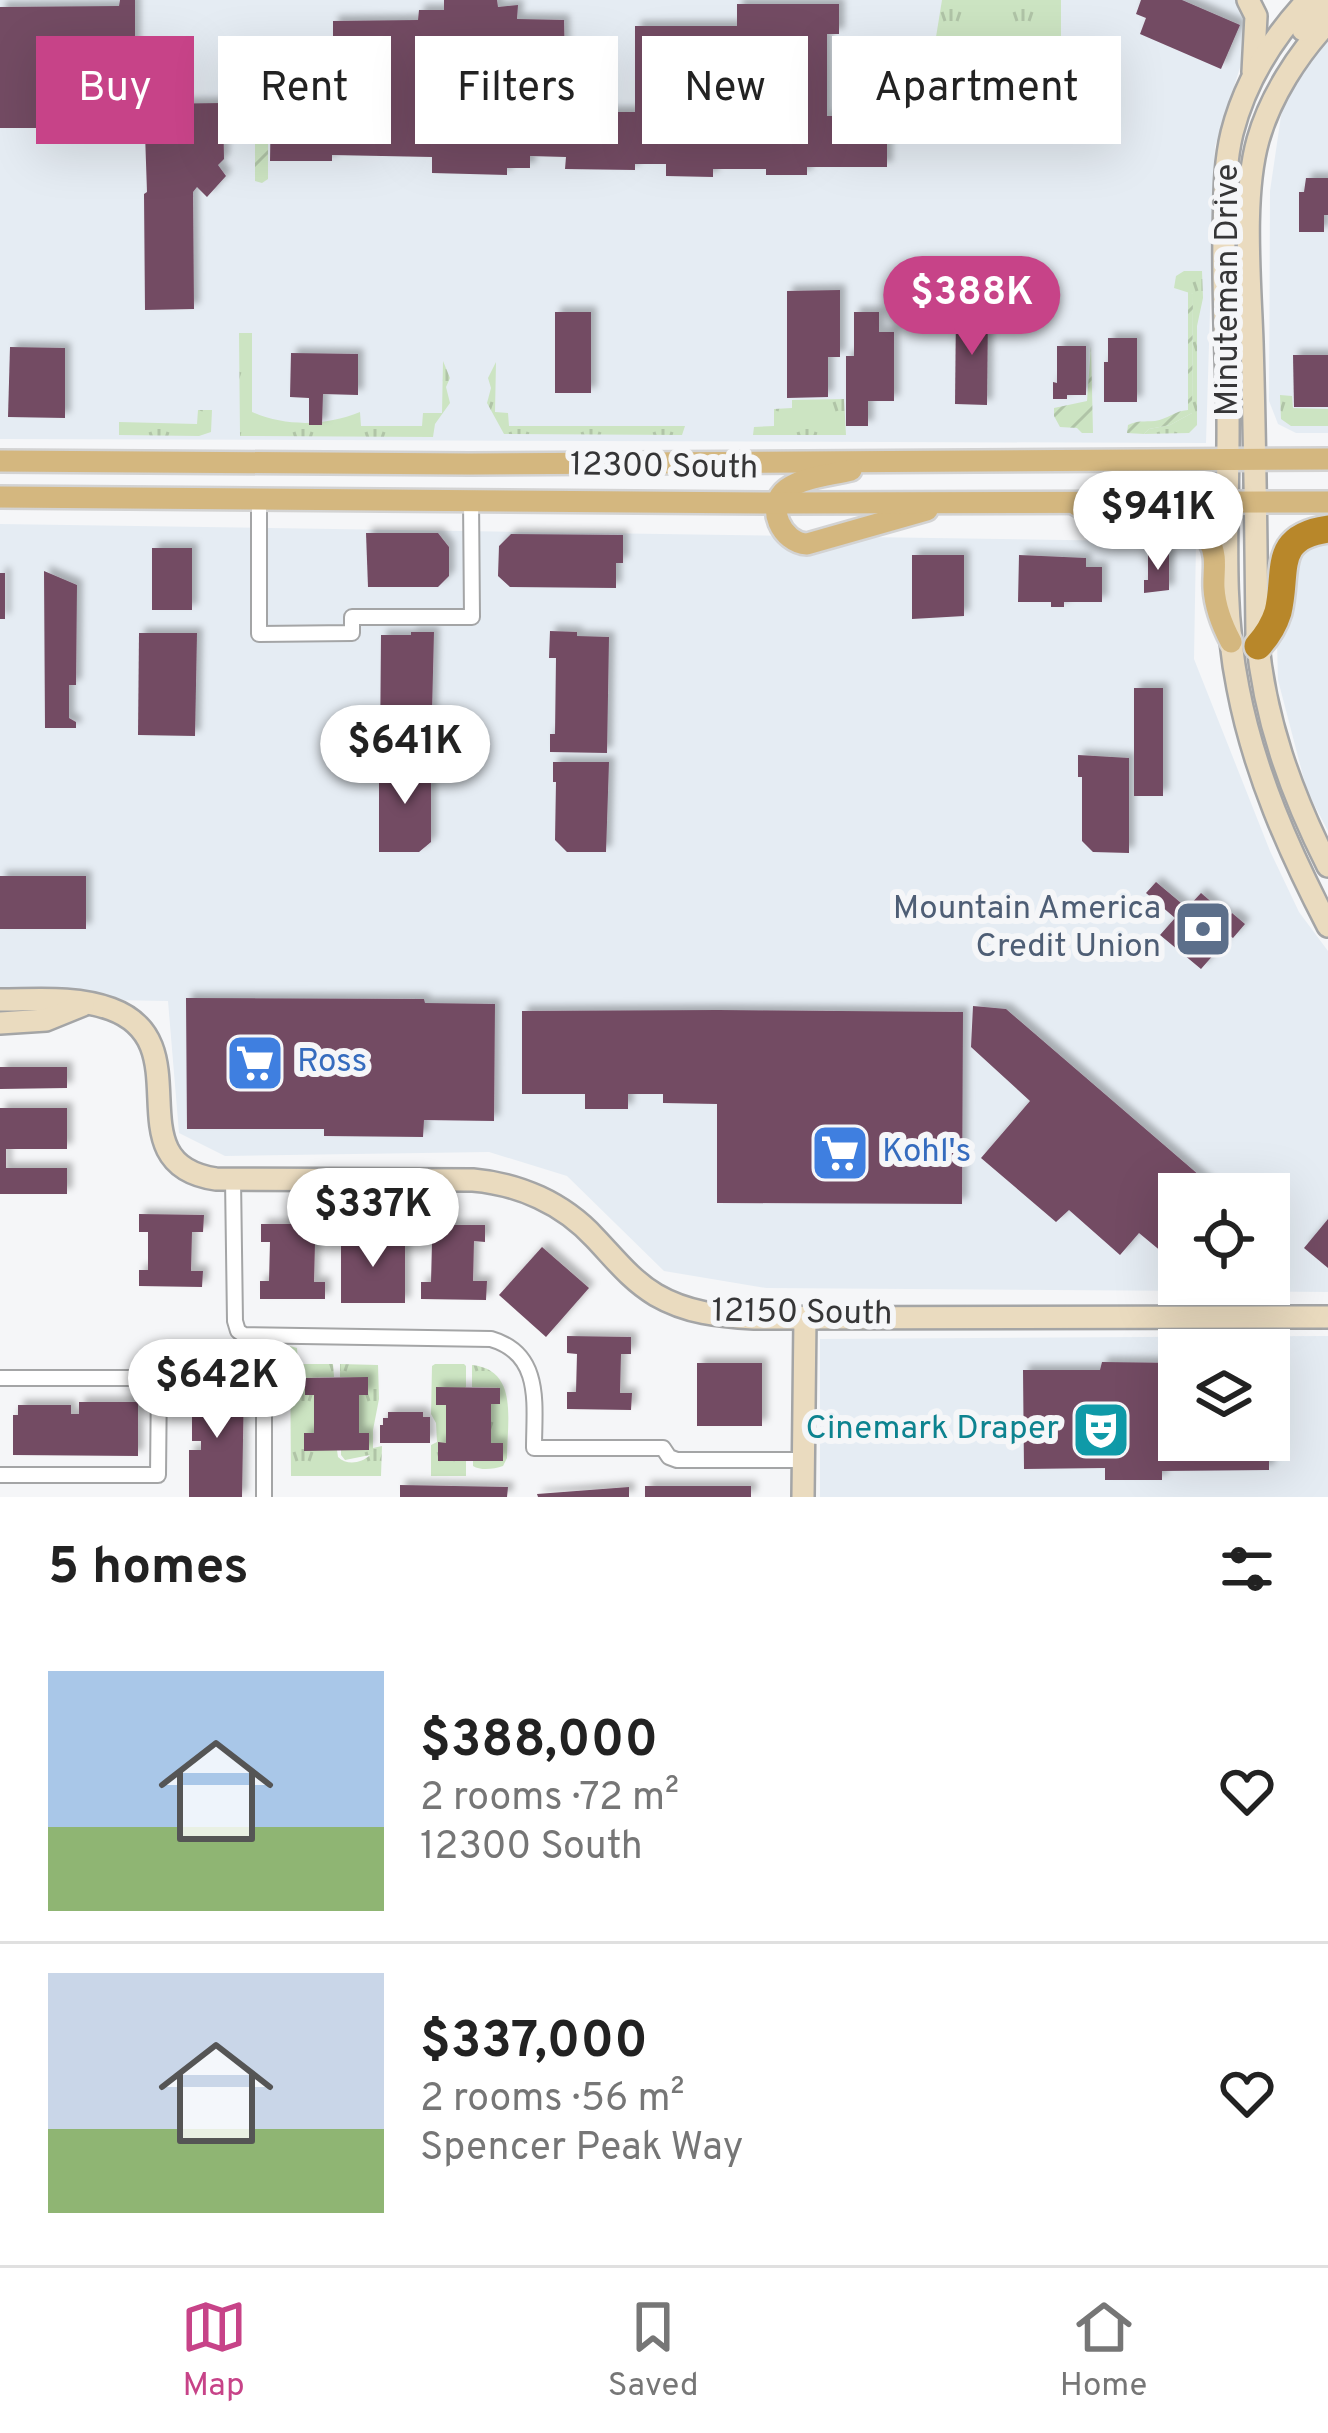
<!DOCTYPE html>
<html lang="en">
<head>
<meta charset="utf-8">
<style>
	:root { --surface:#fff; --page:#f2f2f2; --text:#222; --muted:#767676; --line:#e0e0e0; --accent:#c74388 }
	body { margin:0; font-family:Overpass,sans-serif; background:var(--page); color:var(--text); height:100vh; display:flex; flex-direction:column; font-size:45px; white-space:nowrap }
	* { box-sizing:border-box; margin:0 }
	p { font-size:39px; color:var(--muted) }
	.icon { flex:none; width:66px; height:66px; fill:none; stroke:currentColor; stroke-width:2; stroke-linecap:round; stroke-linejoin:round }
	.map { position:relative; height:1497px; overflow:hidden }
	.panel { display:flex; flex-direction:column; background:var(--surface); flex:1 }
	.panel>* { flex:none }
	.hud { position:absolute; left:36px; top:36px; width:1257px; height:108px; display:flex; gap:24px }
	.buttons { position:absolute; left:1158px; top:1173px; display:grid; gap:24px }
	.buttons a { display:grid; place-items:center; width:132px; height:132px; border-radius:0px; background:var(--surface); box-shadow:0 12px 48px #0002; font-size:60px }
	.price { position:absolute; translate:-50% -102px; padding:0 27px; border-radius:42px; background:#fff; color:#222; font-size:39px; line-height:78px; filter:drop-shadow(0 3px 6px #0008) }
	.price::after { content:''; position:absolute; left:50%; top:72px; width:36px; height:27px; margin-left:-18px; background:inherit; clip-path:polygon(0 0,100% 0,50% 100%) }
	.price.active { background:var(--accent); color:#fff }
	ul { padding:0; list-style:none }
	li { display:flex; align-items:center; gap:36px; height:300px; padding:0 48px }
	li+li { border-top:3px solid var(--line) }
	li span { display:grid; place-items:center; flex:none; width:336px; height:240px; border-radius:0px; color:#555 }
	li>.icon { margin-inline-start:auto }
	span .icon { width:144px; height:144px; fill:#fffc; stroke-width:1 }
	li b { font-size:51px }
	h2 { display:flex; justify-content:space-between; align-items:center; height:144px; padding:0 48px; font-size:51px }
	.pill { padding:0 42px; border-radius:0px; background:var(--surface); box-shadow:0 12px 48px #0002; font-size:42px; line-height:108px }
	.pill.active { background:var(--accent); color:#fff }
	.tabs { display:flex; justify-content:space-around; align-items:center; height:168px; border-top:3px solid var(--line); background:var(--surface); font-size:33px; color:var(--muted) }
	.tabs a { display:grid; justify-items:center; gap:6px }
	.tabs .active { color:var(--accent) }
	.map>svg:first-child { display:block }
</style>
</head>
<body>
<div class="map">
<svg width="1328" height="1497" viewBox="0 0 1328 1497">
	<defs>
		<pattern id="grass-tufts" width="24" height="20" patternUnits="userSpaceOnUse" patternTransform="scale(3)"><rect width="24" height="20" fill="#cce4c2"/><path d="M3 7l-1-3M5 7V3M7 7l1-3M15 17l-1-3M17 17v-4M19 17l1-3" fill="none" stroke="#b0c4a7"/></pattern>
		<pattern id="garden-furrows" width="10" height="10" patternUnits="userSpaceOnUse" patternTransform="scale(3)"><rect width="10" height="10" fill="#cce4c2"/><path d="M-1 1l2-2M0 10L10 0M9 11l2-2" fill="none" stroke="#b0c4a7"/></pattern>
		<filter id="shadow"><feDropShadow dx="5.5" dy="-5.5" stdDeviation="3" flood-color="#0004"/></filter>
	</defs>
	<rect width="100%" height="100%" fill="#f5f6f8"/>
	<g fill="#e5ecf3" fill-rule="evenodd">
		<path d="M 0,0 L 1239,0 L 1247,9 L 1244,55 L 1215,146 L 1206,443 L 0,439 Z"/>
		<path d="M 1328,33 L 1328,433 L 1296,433 L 1278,424 L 1269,401 L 1270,191 L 1282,109 L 1296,76 Z"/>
		<path d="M 0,524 L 1196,542 L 1194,659 L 1270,851 L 1299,912 L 1328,951 L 1328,1292 L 766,1288 L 664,1271 L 567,1176 L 489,1152 L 225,1156 L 179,1133 L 168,1001 L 0,998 ZM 1179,1194 L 1269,1194 L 1269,1284 L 1179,1284 Z"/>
		<path d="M 1296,540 L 1328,543 L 1328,831 L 1307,791 L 1278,680 L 1275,567 Z"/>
		<path d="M 1328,1336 L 1328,1497 L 820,1497 L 820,1339 ZM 1179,1350 L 1269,1350 L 1269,1440 L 1179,1440 Z"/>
	</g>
	<g fill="url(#grass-tufts)">
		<path d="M 942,0 L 1061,0 L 1061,112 C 1058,123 1050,128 1039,129 L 953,128 L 937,121 L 935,111 L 936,37 Z"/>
		<path d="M 1184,271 L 1202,271 L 1203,298 L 1197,326 L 1197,425 L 1189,433 L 1144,434 L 1149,429 L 1170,425 L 1192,413 L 1193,294 L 1174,288 L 1176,276 Z"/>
		<path d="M 239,333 L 252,333 L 252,412 C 286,427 326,426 360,412 L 361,426 L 422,426 L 423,413 L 442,413 L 443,361 L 450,378 L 446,387 L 450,403 L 435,424 L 433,437 L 240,436 Z"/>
		<path d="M 496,362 L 495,412 L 508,413 L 509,426 L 685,426 L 682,435 L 504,434 L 487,403 L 491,388 L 488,378 Z"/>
		<path d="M 1280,395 L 1292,396 L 1293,408 L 1328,409 L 1328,426 L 1291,426 L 1281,419 Z"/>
		<path d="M 844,399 L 846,435 L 753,435 L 754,427 L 774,426 L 774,409 L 792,408 L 792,400 Z"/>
		<path d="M 198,410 L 212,410 L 211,432 L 199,436 L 119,435 L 119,422 L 197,424 Z"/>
		<path d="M 290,1346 L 297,1348 L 298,1364 L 333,1364 L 334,1377 L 305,1378 L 305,1394 L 314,1395 L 314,1433 L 337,1450 L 338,1457 C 347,1466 362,1463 370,1455 L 345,1460 L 341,1455 L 341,1450 L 369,1450 L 369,1433 L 359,1433 L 359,1395 L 368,1394 L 368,1378 L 340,1377 L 340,1364 L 378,1365 L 379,1399 L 373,1430 L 373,1448 L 382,1446 L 381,1476 L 291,1476 Z"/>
		<path d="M 435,1364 L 464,1364 L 466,1366 L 466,1387 L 446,1405 L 446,1443 L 438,1443 L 438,1460 L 466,1461 L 466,1476 L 431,1476 L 431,1445 L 437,1442 L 436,1423 L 431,1414 L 432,1366 Z"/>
		<path d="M 472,1365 C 519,1370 507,1421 507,1458 L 503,1466 C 494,1469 481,1471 473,1466 L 473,1461 L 502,1461 L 503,1444 L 491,1443 L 491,1404 L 500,1388 L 472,1387 Z"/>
	</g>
	<g fill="url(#garden-furrows)">
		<path d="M 259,86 L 268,87 L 268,179 L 262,183 L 255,181 L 255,94 Z"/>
		<path d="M 1188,291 L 1193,294 L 1192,413 L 1170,425 L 1149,429 L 1144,434 L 1127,433 L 1128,425 C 1138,420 1144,422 1155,421 C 1168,419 1174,411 1188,410 Z"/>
		<path d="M 1091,346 L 1093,433 L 1082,433 L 1077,428 L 1060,427 L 1054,416 L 1054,408 L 1087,401 Z"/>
	</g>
	<g fill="#734b63" filter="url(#shadow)">
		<path d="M 120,0 L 135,0 L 135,128 L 0,128 L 0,7 L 119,6 Z"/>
		<path d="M 444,0 L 497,0 L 498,7 L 518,5 L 517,19 L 564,20 L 566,112 L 635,112 L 635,26 L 737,26 L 737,4 L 839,4 L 839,34 L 827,34 L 827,116 L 887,116 L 887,167 L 807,167 L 807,175 L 766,175 L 766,169 L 713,169 L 713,177 L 666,176 L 666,164 L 635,164 L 635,170 L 565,169 L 566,157 L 530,156 L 530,168 L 507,168 L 507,175 L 432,173 L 432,157 L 332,155 L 332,161 L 270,161 L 271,101 L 333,101 L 333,21 L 418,20 L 419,10 L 444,10 Z"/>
		<path d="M 1141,0 L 1182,0 L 1240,25 L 1221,69 L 1140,34 L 1146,18 L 1136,14 Z"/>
		<path d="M 223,103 L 224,159 L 218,165 L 226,176 L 207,197 L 197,187 L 193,192 L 194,309 L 145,310 L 144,194 L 147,192 L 144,104 Z"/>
		<path d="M 1306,178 L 1328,178 L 1328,215 L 1324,215 L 1324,232 L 1299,232 L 1299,192 L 1304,192 Z"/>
		<rect x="946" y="274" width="33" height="13"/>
		<path d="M 840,290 L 840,357 L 828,357 L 828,397 L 787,398 L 787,291 Z"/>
		<path d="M 956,311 L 988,312 L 987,405 L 955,404 Z"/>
		<rect x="555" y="312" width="36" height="81"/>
		<path d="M 854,312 L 879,312 L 879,332 L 894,332 L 894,401 L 868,401 L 868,426 L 846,426 L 846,356 L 854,356 Z"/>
		<path d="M 1108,338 L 1137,338 L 1137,402 L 1104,402 L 1104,362 L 1108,362 Z"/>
		<path d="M 1057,346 L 1086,346 L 1086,395 L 1067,395 L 1067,399 L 1053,399 L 1053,382 L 1057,383 Z"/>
		<path d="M 10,347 L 65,348 L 65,418 L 8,417 Z"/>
		<path d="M 291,353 L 358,354 L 358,395 L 323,394 L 322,425 L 309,425 L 309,398 L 290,397 Z"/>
		<path d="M 1293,355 L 1328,355 L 1328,407 L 1294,407 Z"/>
		<path d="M 366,533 L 438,533 L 449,547 L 449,576 L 438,587 L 368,587 Z"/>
		<path d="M 511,534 L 623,535 L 623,563 L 616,563 L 616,588 L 510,587 L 498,576 L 499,546 Z"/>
		<rect x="152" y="548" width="40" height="62"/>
		<path d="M 1148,553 L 1169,553 L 1169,590 L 1144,593 L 1144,580 L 1148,580 Z"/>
		<path d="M 912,555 L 964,555 L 964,616 L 912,619 Z"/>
		<path d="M 1019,555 L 1086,558 L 1086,567 L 1102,567 L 1102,602 L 1064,602 L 1064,607 L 1051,607 L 1051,602 L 1018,602 Z"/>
		<path d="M 44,571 L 77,585 L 76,685 L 69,685 L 69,718 L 76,722 L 76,728 L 45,728 Z"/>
		<rect x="0" y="573" width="5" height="46"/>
		<path d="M 550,631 L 577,632 L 577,636 L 609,637 L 607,753 L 550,752 L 550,734 L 555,734 L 556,658 L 549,658 Z"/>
		<path d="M 411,632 L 434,632 L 431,752 L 380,752 L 381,635 L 411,635 Z"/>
		<path d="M 139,633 L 197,633 L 195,736 L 138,735 Z"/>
		<rect x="1134" y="688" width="29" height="108"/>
		<path d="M 1078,755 L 1129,758 L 1129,853 L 1093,852 L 1082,841 L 1082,777 L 1078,777 Z"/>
		<path d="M 553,762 L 609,762 L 606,852 L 567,852 L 555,840 L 556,782 L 553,782 Z"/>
		<path d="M 379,763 L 434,763 L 434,782 L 431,782 L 431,842 L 419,852 L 379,852 Z"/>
		<rect x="0" y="876" width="86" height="53"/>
		<path d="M 1156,882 L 1187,908 L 1201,893 L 1229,917 L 1232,913 L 1245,924 L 1233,938 L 1230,936 L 1201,969 L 1160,935 L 1175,918 L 1146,893 Z"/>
		<path d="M 186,998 L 424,999 L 425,1003 L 495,1004 L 494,1121 L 424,1120 L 423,1137 L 324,1136 L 324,1129 L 187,1129 Z"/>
		<path d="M 973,1006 L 1006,1009 L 1221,1194 L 1179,1194 L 1179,1256 L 1174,1262 L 1139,1233 L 1120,1255 L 1069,1210 L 1056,1222 L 981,1158 L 1030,1101 L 971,1047 Z"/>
		<path d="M 718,1010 L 963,1012 L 962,1204 L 717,1203 L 717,1104 L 663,1103 L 663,1094 L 628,1094 L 628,1109 L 585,1109 L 585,1094 L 522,1094 L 522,1011 Z"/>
		<path d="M 0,1067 L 67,1067 L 67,1088 L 0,1089 Z"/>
		<path d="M 0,1108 L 67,1108 L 67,1149 L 6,1149 L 6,1168 L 67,1168 L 67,1194 L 0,1194 Z"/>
		<path d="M 139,1214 L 204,1215 L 203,1232 L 192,1232 L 191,1271 L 203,1271 L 202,1287 L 139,1286 L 139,1270 L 148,1270 L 148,1232 L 139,1232 Z"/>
		<path d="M 1328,1219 L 1328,1268 L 1304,1248 Z"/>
		<path d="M 261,1224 L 326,1224 L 325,1243 L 315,1243 L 314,1282 L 325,1282 L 325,1299 L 260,1299 L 260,1281 L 269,1281 L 270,1242 L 261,1242 Z"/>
		<path d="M 421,1225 L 485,1225 L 485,1242 L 474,1241 L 473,1281 L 487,1281 L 486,1300 L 421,1299 L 421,1282 L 431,1282 L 432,1243 L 421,1243 Z"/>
		<rect x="341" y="1236" width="64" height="67"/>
		<path d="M 542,1247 L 589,1288 L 546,1337 L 499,1295 Z"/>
		<path d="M 567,1336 L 631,1337 L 631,1354 L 621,1354 L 620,1393 L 632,1393 L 631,1410 L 567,1409 L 567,1392 L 576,1392 L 577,1354 L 567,1353 Z"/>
		<path d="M 1102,1362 L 1179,1363 L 1179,1440 L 1269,1440 L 1269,1470 L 1162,1471 L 1162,1480 L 1105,1480 L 1105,1468 L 1024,1469 L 1023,1370 L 1100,1370 Z"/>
		<rect x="697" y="1363" width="65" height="63"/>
		<path d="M 368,1377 L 368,1395 L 359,1395 L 359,1433 L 369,1433 L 369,1450 L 304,1451 L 304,1433 L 314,1433 L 314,1395 L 305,1395 L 305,1378 Z"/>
		<path d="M 202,1383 L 244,1383 L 242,1497 L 189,1497 L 189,1450 L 201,1450 L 201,1441 L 192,1441 L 192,1388 L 202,1388 Z"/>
		<path d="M 436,1387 L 500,1388 L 500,1404 L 491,1404 L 491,1443 L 503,1443 L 503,1461 L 438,1461 L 438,1442 L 446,1443 L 446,1405 L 436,1405 Z"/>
		<path d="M 79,1402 L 138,1402 L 138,1456 L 13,1455 L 13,1415 L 18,1415 L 18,1405 L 71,1405 L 71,1414 L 79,1414 Z"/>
		<path d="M 388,1412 L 423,1412 L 423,1417 L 430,1417 L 430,1443 L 380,1443 L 380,1425 L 383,1425 L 383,1418 L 388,1418 Z"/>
		<path d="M 400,1485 L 508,1487 L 507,1497 L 400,1497 Z"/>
		<rect x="645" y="1486" width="106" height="11"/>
		<path d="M 629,1487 L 629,1497 L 538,1497 L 537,1494 Z"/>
	</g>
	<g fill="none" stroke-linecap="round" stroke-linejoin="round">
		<g stroke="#a4a5a6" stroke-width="18">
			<g id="street">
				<path d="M 259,499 L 259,634 L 352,633 L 352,617 L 472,617 L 471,499"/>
				<path d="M 233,1179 L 235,1321 L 238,1331 L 244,1335 L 491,1339 C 543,1354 534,1405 534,1448 L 663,1448 L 669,1457 L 677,1460 L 804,1460"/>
				<path d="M 0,1378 L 159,1378 L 190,1364 L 264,1364 L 264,1497"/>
				<path d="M 0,1475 L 158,1475 L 159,1378"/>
			</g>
		</g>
		<g stroke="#a4a5a6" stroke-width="26">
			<g id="secondary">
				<path d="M 1248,0 L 1256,16 L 1253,72"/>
				<path d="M 1308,0 C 1272,38 1245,82 1232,133 C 1224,166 1225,200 1224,233 C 1223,294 1226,354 1228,415 C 1229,506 1220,599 1238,688 C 1254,772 1289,851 1328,926"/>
				<path d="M 1328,22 C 1298,54 1270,97 1258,140 C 1242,197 1250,282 1252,342 C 1255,440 1256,538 1257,636 C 1264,718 1291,793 1328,866"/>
				<path d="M 1303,30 L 1328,0"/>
				<path d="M 0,1000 C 36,1000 76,996 111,1009 C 204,1043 111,1164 216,1179 L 473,1180 C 519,1184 563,1203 595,1238 C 615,1259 631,1280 656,1295 C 687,1313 719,1316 754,1318 L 1328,1317"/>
				<path d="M 0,1023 L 46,1020 L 83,1005"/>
				<path d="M 803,1497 L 805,1317"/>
			</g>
		</g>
		<g stroke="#d3d3d3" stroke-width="26">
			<g id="primary">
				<path d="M 0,461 L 470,464 L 1328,459"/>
				<path d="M 851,470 C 832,475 803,477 787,489 C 764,506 782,543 807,544 L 927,510"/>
				<path d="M 0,497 L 777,503 L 1328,502"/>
				<path d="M 1077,505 C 1115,531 1189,507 1209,541 C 1218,556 1213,572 1214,588 C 1215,607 1222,625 1231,642"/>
			</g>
		</g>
		<g stroke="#d3d3d3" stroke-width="32">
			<path id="highway" d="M 1258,646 C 1267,636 1274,625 1278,612 C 1288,571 1271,537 1328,529"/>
		</g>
		<use href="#street" stroke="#fff" stroke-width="14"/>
		<use href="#secondary" stroke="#eadbbf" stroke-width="21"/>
		<use href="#primary" stroke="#d4b77f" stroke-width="21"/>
		<use href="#highway" stroke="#b8872a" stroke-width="27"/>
	</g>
	<defs>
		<g id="bank-square" transform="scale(3)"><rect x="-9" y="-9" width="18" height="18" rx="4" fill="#5c6f8a" stroke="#f5f6f8"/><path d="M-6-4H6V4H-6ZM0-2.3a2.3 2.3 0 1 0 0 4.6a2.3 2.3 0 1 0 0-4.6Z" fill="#fff"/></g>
		<g id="supermarket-square" transform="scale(3)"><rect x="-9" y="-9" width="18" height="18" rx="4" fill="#3f7fe0" stroke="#f5f6f8"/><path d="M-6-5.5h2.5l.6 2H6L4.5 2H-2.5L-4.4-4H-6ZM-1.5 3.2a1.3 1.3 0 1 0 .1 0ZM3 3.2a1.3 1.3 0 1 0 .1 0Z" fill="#fff"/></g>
		<g id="theatre-square" transform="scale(3)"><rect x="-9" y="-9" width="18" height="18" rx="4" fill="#0f9aa8" stroke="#f5f6f8"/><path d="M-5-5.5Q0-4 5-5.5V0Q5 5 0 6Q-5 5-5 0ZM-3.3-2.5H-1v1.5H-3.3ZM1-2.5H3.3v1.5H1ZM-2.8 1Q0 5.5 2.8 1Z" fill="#fff"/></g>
	</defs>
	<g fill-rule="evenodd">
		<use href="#bank-square" x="1203" y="929"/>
		<use href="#supermarket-square" x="255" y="1063"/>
		<use href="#supermarket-square" x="840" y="1153"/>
		<use href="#theatre-square" x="1101" y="1430"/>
	</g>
	<g text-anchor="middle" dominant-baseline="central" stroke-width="12" stroke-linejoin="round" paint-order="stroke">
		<g font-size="33" fill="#363637" stroke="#f5f6f8">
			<text transform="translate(1229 290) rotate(-90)">Minuteman Drive</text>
			<text transform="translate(664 468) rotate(1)">12300 South</text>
			<text transform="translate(802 1314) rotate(1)">12150 South</text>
		</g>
		<g font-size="33" fill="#4e5e75" stroke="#f5f6f8" text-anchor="end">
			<text x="1161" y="910">Mountain America<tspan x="1161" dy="38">Credit Union</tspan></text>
		</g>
		<g font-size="33" fill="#366cbe" stroke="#f5f6f8" text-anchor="start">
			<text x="297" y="1063">Ross</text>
			<text x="882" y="1153">Kohl's</text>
		</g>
		<g font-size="33" fill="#0d838f" stroke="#f5f6f8" text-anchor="end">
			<text x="1059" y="1430">Cinemark Draper</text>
		</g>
	</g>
</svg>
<div class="buttons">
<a><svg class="icon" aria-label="locate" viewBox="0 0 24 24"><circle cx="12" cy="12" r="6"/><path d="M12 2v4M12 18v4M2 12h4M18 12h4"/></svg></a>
<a><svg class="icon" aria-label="layers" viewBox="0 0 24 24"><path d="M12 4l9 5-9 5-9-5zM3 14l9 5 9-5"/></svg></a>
</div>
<b class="price active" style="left:972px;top:358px">$388K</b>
<b class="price" style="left:1158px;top:573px">$941K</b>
<b class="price" style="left:405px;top:807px">$641K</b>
<b class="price" style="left:373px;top:1270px">$337K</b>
<b class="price" style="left:217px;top:1441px">$642K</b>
<div class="hud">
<a class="pill active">Buy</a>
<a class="pill">Rent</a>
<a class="pill">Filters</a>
<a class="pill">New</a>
<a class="pill">Apartment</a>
</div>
</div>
<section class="panel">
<h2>5 homes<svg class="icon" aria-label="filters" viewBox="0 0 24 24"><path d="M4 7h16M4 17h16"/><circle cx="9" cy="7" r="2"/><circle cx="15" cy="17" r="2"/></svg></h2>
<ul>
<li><span style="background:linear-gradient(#a9c7e8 65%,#8fb573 0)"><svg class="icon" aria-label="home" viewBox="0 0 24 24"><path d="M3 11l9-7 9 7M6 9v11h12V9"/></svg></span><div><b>$388,000</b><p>2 rooms · 72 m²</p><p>12300 South</p></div><svg class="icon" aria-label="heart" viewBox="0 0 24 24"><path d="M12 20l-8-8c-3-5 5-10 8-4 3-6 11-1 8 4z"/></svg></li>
<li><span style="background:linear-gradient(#c9d6e8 65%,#8fb573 0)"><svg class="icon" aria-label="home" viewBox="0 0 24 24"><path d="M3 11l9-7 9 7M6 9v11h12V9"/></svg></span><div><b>$337,000</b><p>2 rooms · 56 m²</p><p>Spencer Peak Way</p></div><svg class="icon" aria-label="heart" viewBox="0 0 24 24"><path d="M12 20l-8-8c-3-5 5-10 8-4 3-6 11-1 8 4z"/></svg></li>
</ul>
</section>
<nav class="tabs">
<a class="active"><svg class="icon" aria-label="map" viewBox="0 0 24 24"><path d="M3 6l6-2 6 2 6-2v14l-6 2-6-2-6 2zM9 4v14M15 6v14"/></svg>Map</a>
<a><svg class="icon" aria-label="saved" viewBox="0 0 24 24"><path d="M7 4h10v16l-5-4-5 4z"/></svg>Saved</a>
<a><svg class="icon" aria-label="home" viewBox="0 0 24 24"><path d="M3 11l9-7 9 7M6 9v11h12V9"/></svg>Home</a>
</nav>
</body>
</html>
